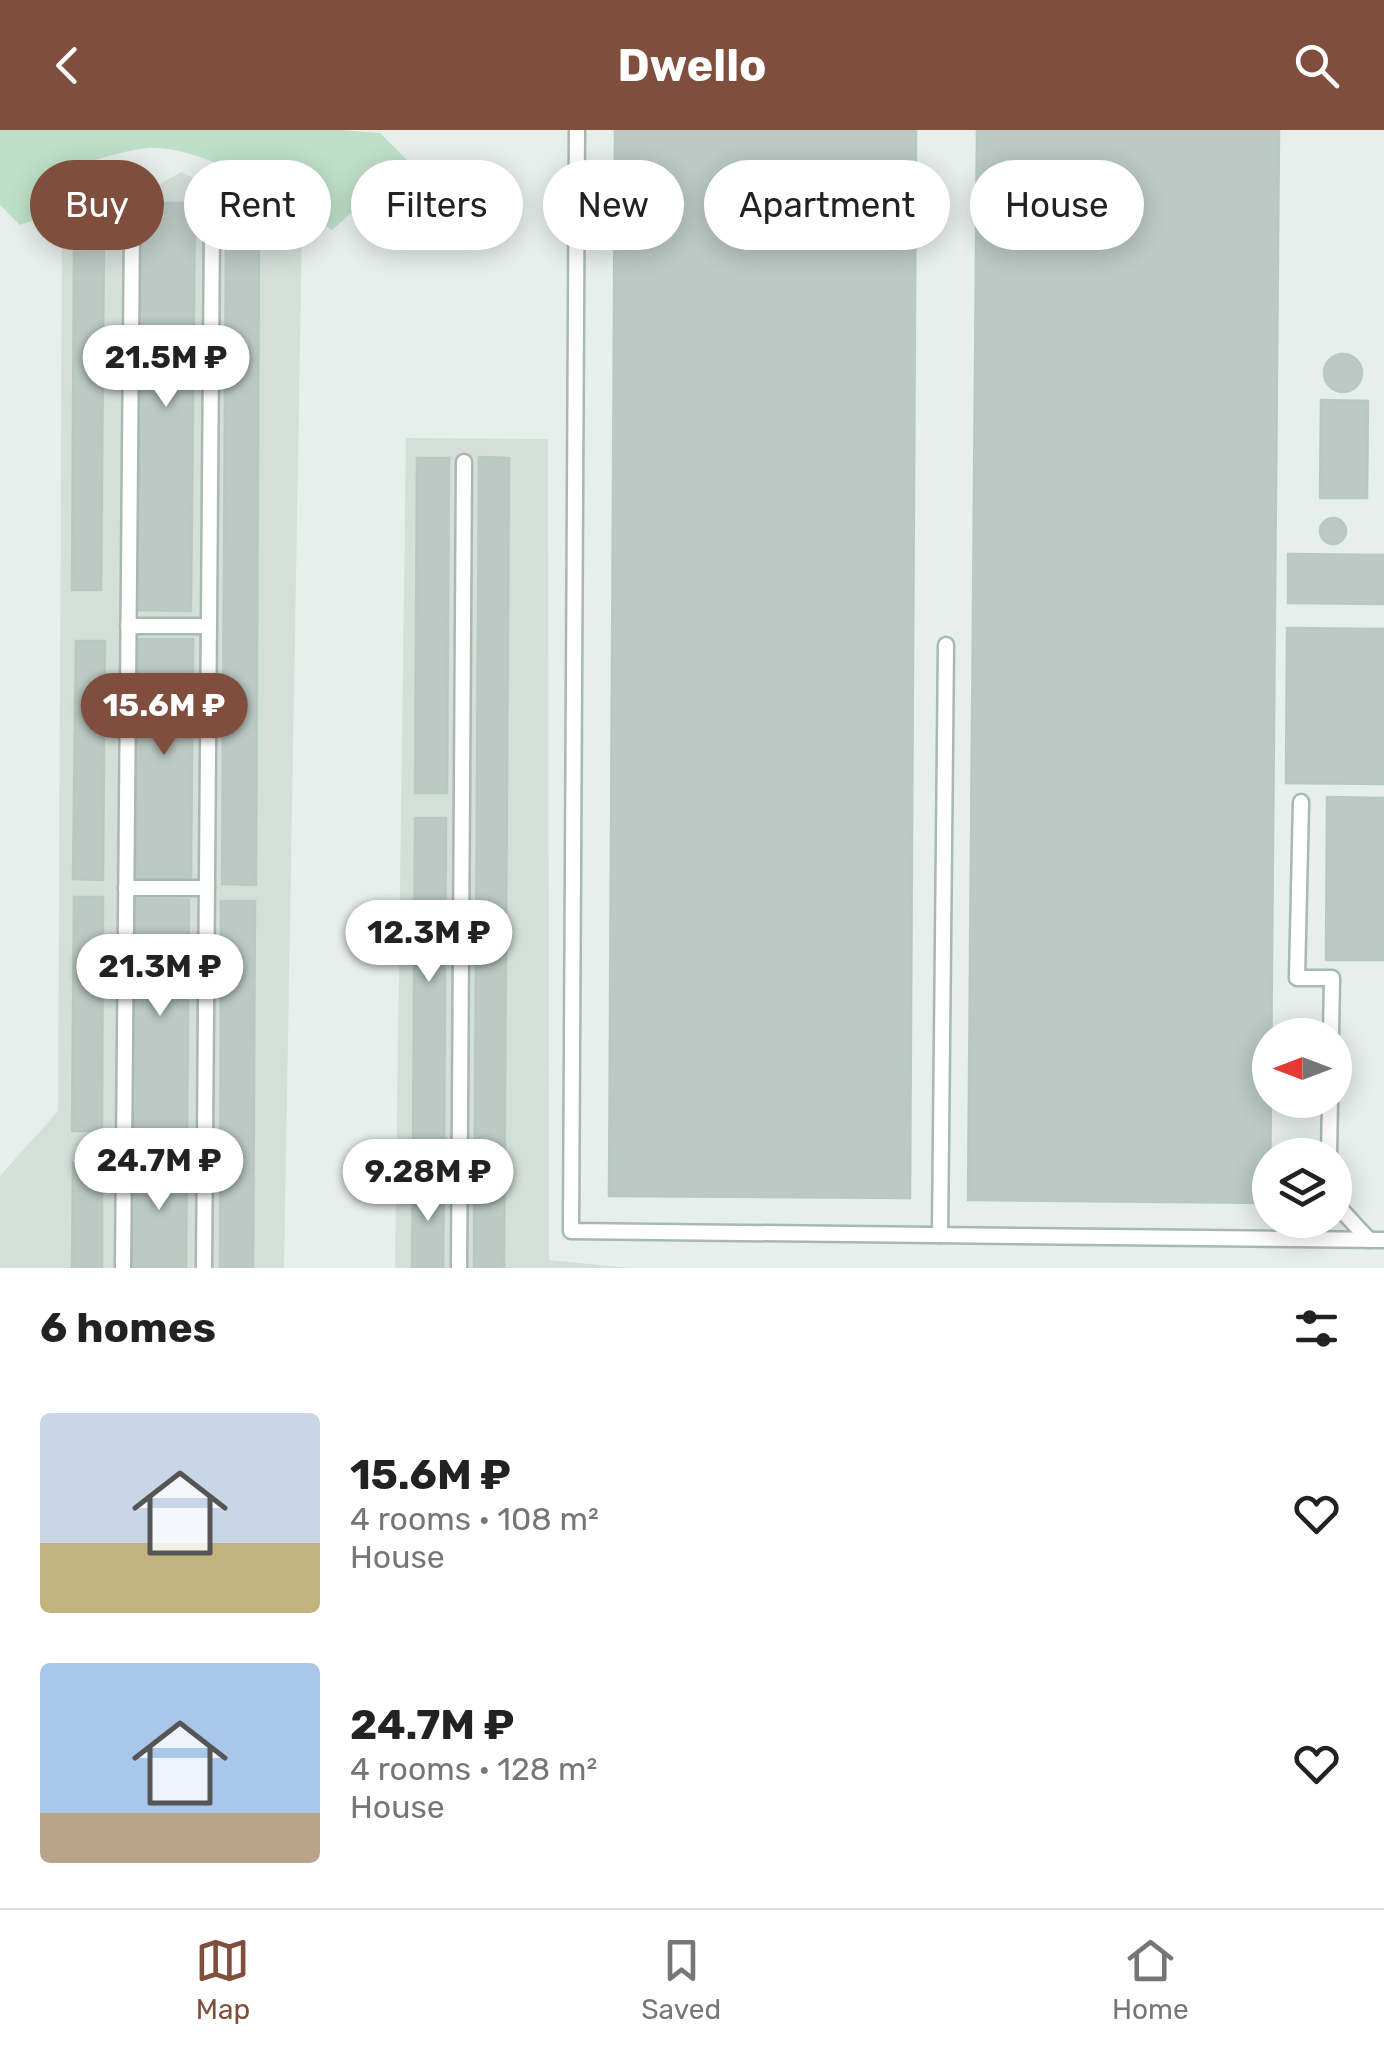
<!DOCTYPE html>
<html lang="en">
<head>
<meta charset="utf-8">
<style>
	:root { --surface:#fff; --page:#f6f6f6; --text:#222; --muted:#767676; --line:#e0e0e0; --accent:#804e3d }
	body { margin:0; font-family:Rubik,sans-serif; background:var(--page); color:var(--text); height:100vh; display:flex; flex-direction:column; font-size:38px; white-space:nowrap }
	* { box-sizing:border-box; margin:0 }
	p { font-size:32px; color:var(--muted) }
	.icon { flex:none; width:55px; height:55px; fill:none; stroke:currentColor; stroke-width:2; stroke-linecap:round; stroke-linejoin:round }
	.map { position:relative; height:1138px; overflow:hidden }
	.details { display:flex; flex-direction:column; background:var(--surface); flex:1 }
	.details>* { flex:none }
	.guide { position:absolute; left:30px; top:30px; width:1325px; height:90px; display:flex; gap:20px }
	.needle { width:65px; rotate:270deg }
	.controls { position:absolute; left:1252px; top:888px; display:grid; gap:20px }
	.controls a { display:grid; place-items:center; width:100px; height:100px; border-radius:50%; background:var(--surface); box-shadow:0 5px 25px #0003; font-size:50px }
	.price { position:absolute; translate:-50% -85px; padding:0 22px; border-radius:35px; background:#fff; color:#222; font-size:32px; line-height:65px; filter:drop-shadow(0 2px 5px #0008) }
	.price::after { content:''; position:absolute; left:50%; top:60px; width:30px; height:22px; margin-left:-15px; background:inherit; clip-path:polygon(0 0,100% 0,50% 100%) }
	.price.active { background:var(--accent); color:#fff }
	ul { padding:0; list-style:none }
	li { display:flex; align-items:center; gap:30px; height:250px; padding:0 40px }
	li span { display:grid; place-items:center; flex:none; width:280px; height:200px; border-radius:10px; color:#555 }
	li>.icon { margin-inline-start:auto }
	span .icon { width:120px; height:120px; fill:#fffc; stroke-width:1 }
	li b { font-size:42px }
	h2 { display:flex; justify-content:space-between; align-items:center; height:120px; padding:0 40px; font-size:42px }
	.chip { padding:0 35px; border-radius:45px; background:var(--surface); box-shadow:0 5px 25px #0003; font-size:35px; line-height:90px }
	.chip.active { background:var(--accent); color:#fff }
	header { display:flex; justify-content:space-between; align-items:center; height:130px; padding:0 40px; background:var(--accent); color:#fff; font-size:45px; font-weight:700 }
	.tabs { display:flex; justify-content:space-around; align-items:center; height:140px; border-top:2px solid var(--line); background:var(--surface); font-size:28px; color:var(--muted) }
	.tabs a { display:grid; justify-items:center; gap:5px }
	.tabs .active { color:var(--accent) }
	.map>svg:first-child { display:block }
</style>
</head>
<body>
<header><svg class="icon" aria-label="back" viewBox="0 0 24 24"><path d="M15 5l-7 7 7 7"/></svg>Dwello<svg class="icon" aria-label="search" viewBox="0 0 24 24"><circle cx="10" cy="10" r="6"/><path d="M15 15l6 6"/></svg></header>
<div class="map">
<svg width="1384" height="1138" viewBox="0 0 1384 1138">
	<rect width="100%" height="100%" fill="#e6efeb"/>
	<g fill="#d4dfda">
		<path d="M 181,42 L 302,100 L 284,1138 L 0,1138 L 0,1046 L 58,981 L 62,110 Z"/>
		<path d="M 406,308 L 548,309 L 549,1130 L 631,1138 L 395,1138 Z"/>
	</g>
	<path fill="#bfe0c8" d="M 0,0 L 341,0 L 380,3 L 409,32 L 332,100 C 286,69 206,15 148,18 C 131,19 111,26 94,30 L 63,80 L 20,95 L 0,75 Z"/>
	<g fill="#bbcac4" stroke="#b8c9c2" stroke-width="2.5">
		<path d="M 615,0 L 916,0 L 910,1068 L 609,1066 Z"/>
		<path d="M 977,0 L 1279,0 L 1270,1073 L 968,1070 Z"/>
		<path d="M 165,73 L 195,73 L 191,481 L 136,480 L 140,89 L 165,89 Z"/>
		<path d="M 226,101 L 259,101 L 256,755 L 222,754 Z"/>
		<path d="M 74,113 L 104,114 L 101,460 L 72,460 Z"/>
		<circle cx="1343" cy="243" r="19"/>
		<path d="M 1321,270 L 1368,271 L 1367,368 L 1320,368 Z"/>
		<path d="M 479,327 L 509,328 L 504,1138 L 474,1138 Z"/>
		<path d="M 417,328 L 449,328 L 447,663 L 415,663 Z"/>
		<circle cx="1333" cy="401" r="13"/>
		<path d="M 1288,424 L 1384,425 L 1384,474 L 1288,473 Z"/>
		<path d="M 1287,498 L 1384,499 L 1384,654 L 1286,653 Z"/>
		<path d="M 138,509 L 193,509 L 191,748 L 136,748 Z"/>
		<path d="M 76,511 L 105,511 L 103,750 L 73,749 Z"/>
		<path d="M 1327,667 L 1384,668 L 1384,830 L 1326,830 Z"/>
		<path d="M 415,688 L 446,688 L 444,1023 L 413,1023 Z"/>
		<path d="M 74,767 L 103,767 L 102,1001 L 72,1001 Z"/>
		<path d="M 134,769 L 189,770 L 187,1008 L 132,1008 Z"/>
		<path d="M 221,771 L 255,771 L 253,1138 L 220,1138 Z"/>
		<path d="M 132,1028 L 187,1029 L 186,1138 L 131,1138 Z"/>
		<path d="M 73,1033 L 102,1033 L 102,1138 L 72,1138 Z"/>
		<path d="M 413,1049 L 444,1049 L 443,1138 L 412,1138 Z"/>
	</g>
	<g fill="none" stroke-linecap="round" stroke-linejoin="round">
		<g stroke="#a8b8b2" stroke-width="19">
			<g id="lane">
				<path d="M 577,0 L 571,1101 L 1384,1110"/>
				<path d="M 128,496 L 209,496"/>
				<path d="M 1301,672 L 1297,848 L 1332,848 L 1331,905"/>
				<path d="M 126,758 L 207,758"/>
				<path d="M 123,1018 L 204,1019"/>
				<path d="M 1329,1025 L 1330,970"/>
				<path d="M 1335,1073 L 1369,1110"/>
				<path d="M 940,1105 L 946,515"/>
				<path d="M 123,1138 L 132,96"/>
				<path d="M 204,1138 L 212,97"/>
				<path d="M 459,1138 L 464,332"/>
			</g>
		</g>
		<use href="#lane" stroke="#fff" stroke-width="14"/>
	</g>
</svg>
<div class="controls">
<a><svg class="needle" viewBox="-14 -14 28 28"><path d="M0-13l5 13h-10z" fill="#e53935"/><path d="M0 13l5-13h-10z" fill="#767676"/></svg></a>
<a><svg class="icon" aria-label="layers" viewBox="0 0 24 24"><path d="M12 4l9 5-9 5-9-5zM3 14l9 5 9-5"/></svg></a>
</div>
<b class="price" style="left:166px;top:280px">21.5M ₽</b>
<b class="price active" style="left:164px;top:628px">15.6M ₽</b>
<b class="price" style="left:429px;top:855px">12.3M ₽</b>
<b class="price" style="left:160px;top:889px">21.3M ₽</b>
<b class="price" style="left:159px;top:1083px">24.7M ₽</b>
<b class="price" style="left:428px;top:1094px">9.28M ₽</b>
<div class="guide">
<a class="chip active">Buy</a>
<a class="chip">Rent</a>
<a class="chip">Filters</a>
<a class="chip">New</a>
<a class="chip">Apartment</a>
<a class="chip">House</a>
</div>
</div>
<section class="details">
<h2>6 homes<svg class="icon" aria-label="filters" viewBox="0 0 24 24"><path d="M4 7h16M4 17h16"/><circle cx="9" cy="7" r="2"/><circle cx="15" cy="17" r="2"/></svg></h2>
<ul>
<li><span style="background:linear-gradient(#c9d6e8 65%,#c2b280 0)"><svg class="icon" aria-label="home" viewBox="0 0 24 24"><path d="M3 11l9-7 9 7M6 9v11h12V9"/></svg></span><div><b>15.6M ₽</b><p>4 rooms · 108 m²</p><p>House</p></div><svg class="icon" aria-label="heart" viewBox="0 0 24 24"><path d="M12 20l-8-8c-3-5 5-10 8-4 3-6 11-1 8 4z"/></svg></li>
<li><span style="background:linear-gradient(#a9c7e8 75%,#b9a48a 0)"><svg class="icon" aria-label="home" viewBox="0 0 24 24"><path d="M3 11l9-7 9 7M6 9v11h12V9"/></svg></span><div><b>24.7M ₽</b><p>4 rooms · 128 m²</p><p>House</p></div><svg class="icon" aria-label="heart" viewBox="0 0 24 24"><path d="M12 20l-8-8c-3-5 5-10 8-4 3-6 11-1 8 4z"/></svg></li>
</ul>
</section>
<nav class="tabs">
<a class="active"><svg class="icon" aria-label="map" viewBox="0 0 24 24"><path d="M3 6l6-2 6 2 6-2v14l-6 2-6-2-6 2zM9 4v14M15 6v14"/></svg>Map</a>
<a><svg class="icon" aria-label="saved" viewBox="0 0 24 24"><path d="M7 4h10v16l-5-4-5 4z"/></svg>Saved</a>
<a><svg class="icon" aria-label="home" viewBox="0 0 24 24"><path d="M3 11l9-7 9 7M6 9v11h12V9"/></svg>Home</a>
</nav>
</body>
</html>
